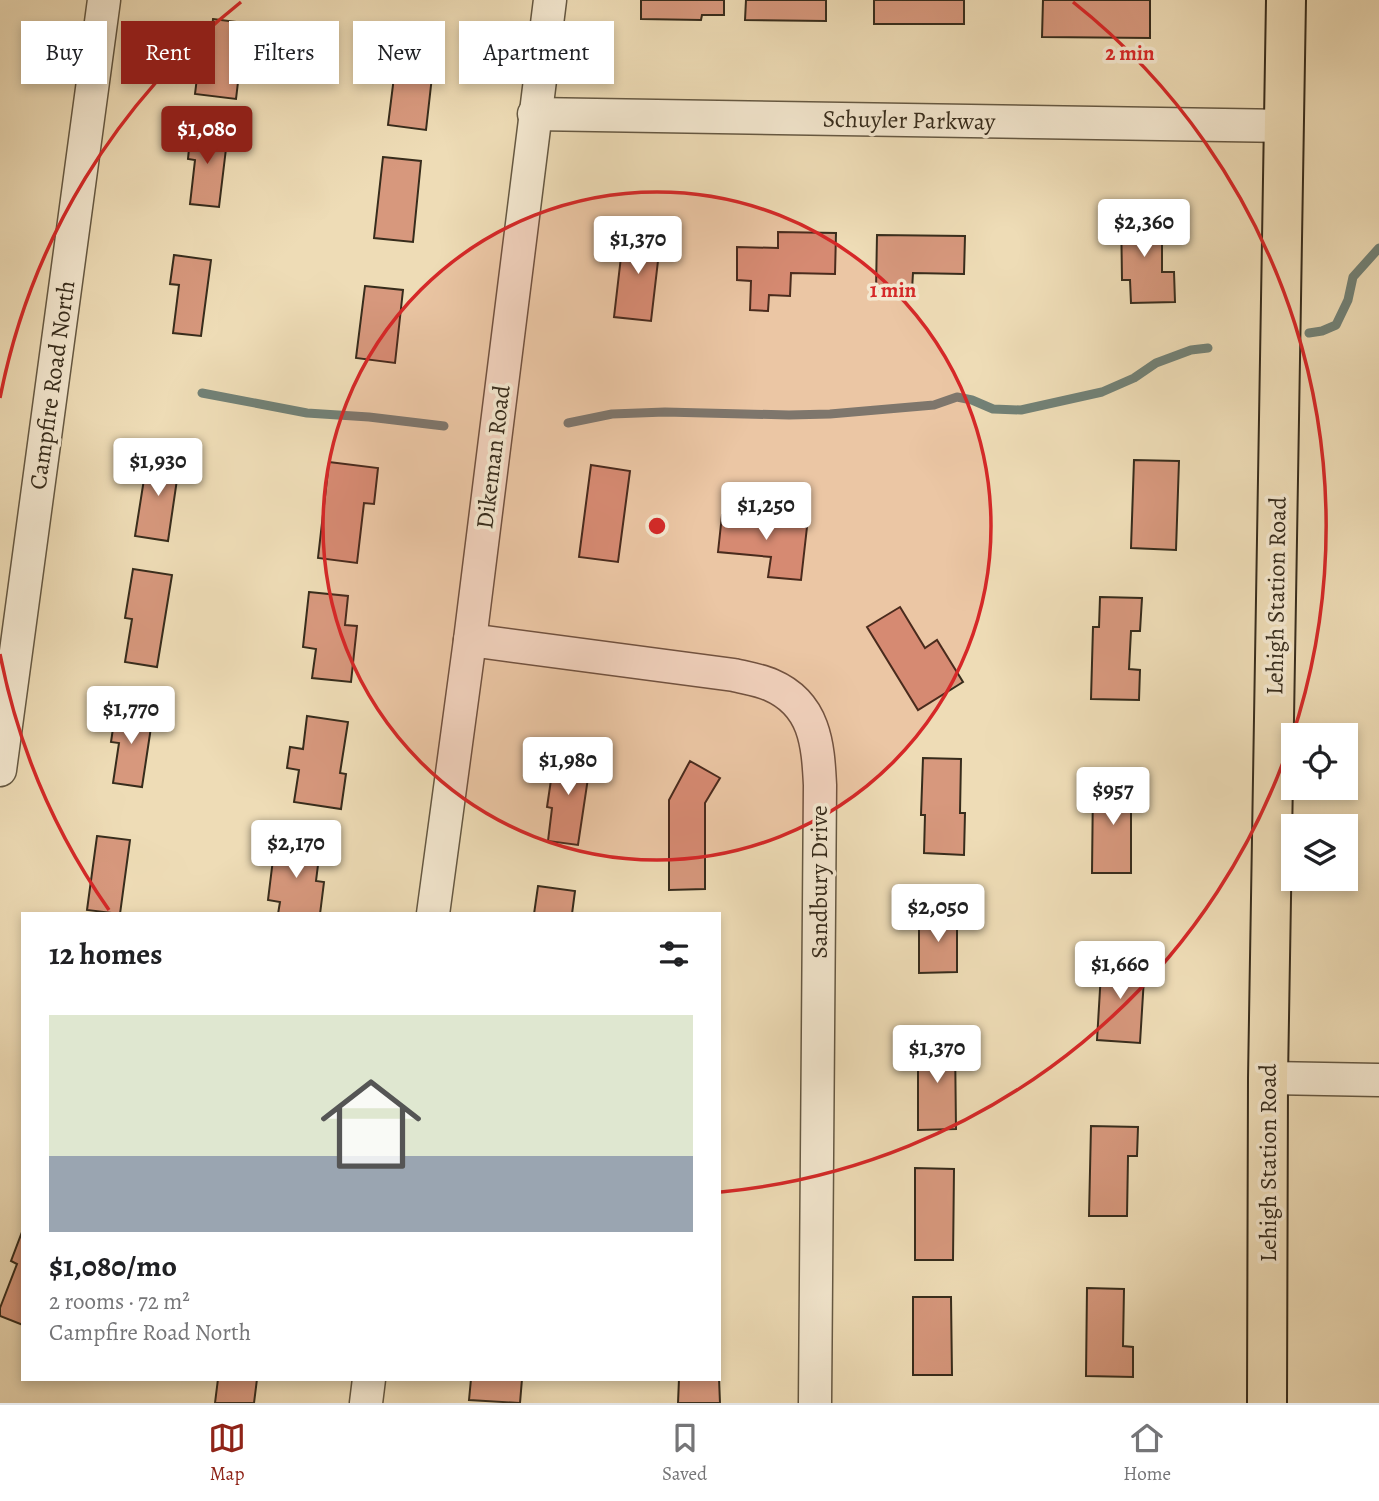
<!DOCTYPE html>
<html lang="en">
<head>
<meta charset="utf-8">
<style>
	:root { --surface:#fff; --page:#f2f2f2; --text:#202124; --muted:#757577; --line:#e0e0e0; --accent:#8f2418 }
	body { margin:0; font-family:Alegreya,serif; background:var(--page); color:var(--text); height:100vh; display:flex; flex-direction:column; font-size:26px; white-space:nowrap }
	* { box-sizing:border-box; margin:0 }
	p { font-size:23px; color:var(--muted) }
	.icon { flex:none; width:38px; height:38px; fill:none; stroke:currentColor; stroke-width:2; stroke-linecap:round; stroke-linejoin:round }
	.map { position:relative; flex:1; overflow:hidden }
	.panel { position:absolute; left:21px; top:912px; width:700px; height:469px; display:flex; flex-direction:column; background:var(--surface); border-radius:0px; box-shadow:0 4px 10px #0003 }
	.panel>* { flex:none }
	.hud { position:absolute; left:21px; top:21px; width:700px; height:63px; display:flex; gap:14px }
	.tools { position:absolute; left:1281px; top:723px; display:grid; gap:14px }
	.tools a { display:grid; place-items:center; width:77px; height:77px; border-radius:0px; background:var(--surface); box-shadow:0 4px 10px #0003; font-size:35px }
	.price { position:absolute; translate:-50% -60px; padding:0 16px; border-radius:7px; background:#fff; color:#222; font-size:23px; line-height:46px; filter:drop-shadow(0 2px 4px #0008) }
	.price::after { content:''; position:absolute; left:50%; top:42px; width:21px; height:16px; margin-left:-10px; background:inherit; clip-path:polygon(0 0,100% 0,50% 100%) }
	.price.on { background:var(--accent); color:#fff }
	ul { padding:0; list-style:none }
	li { display:grid; align-content:center; gap:14px; height:371px; padding:0 28px }
	li+li { border-top:2px solid var(--line) }
	li span { display:grid; place-items:center; height:217px; border-radius:0px; color:#555 }
	li>.icon { margin-inline-start:auto }
	span .icon { width:126px; height:126px; fill:#fffc; stroke-width:1 }
	li b { font-size:30px }
	h2 { display:flex; justify-content:space-between; align-items:center; height:84px; padding:0 28px; font-size:30px }
	.tag { padding:0 24px; border-radius:0px; background:var(--surface); box-shadow:0 4px 10px #0003; font-size:24px; line-height:63px }
	.tag.on { background:var(--accent); color:#fff }
	.menu { display:flex; justify-content:space-around; align-items:center; height:98px; border-top:2px solid var(--line); background:var(--surface); font-size:19px; color:var(--muted) }
	.menu a { display:grid; justify-items:center; gap:4px }
	.menu .on { color:var(--accent) }
	.map>svg:first-child { display:block }
</style>
</head>
<body>
<div class="map">
<svg width="1379" height="1403" viewBox="0 0 1379 1403">
	<rect width="100%" height="100%" fill="#eedcb6"/>
	<filter id="stains"><feTurbulence type="fractalNoise" baseFrequency=".00286" numOctaves="4"/><feColorMatrix values="0 0 0 0 .2 0 0 0 0 .09 0 0 0 0 .02 0 0 0 .5 -.17"/></filter>
	<radialGradient id="worn" r=".72"><stop offset=".6" stop-color="#630" stop-opacity="0"/><stop offset="1" stop-color="#630" stop-opacity=".3"/></radialGradient>
	<g fill="none" stroke-linecap="round" stroke-linejoin="round">
		<g stroke="#728176" stroke-width="9">
			<path d="M 1309,333 L 1322,331 L 1336,325 L 1348,300 L 1353,277 L 1379,248"/>
			<path d="M 202,393 L 307,413 L 369,417 L 444,426"/>
			<path d="M 568,423 L 612,414 L 665,412 L 789,415 L 830,414 L 934,405 L 957,397 L 972,400 L 993,409 L 1021,410 L 1102,392 L 1134,378 L 1156,363 L 1191,350 L 1208,348"/>
		</g>
	</g>
	<g fill="#d7987d" stroke="#372c1c" stroke-width="2">
		<path d="M 641,0 L 724,0 L 724,15 L 702,15 L 701,20 L 641,19 Z"/>
		<path d="M 746,0 L 826,0 L 826,21 L 745,20 Z"/>
		<rect x="874" y="0" width="90" height="24"/>
		<path d="M 1043,0 L 1150,0 L 1150,38 L 1042,37 Z"/>
		<path d="M 213,19 L 245,23 L 236,99 L 195,94 L 199,62 L 208,63 Z"/>
		<path d="M 399,37 L 436,41 L 426,130 L 388,125 Z"/>
		<path d="M 191,128 L 228,132 L 219,207 L 190,204 L 195,160 L 188,159 Z"/>
		<path d="M 383,157 L 421,161 L 413,242 L 374,238 Z"/>
		<path d="M 1121,208 L 1154,208 L 1154,240 L 1162,239 L 1162,272 L 1174,272 L 1175,302 L 1131,303 L 1130,280 L 1122,280 Z"/>
		<path d="M 624,231 L 661,235 L 651,321 L 614,317 Z"/>
		<path d="M 778,232 L 836,233 L 835,274 L 791,273 L 790,296 L 769,295 L 768,311 L 750,310 L 751,281 L 737,280 L 737,247 L 778,248 Z"/>
		<path d="M 877,235 L 965,236 L 964,274 L 913,273 L 912,290 L 876,290 Z"/>
		<path d="M 174,255 L 211,260 L 201,336 L 173,333 L 179,285 L 170,284 Z"/>
		<path d="M 365,286 L 403,290 L 395,363 L 356,358 Z"/>
		<path d="M 148,454 L 180,459 L 168,541 L 135,536 Z"/>
		<path d="M 1134,460 L 1179,461 L 1176,550 L 1131,548 Z"/>
		<path d="M 329,462 L 378,468 L 374,504 L 364,503 L 357,563 L 318,558 Z"/>
		<path d="M 591,465 L 630,471 L 618,562 L 579,557 Z"/>
		<path d="M 751,511 L 779,514 L 779,524 L 807,527 L 801,580 L 768,577 L 771,557 L 718,552 L 722,515 L 750,518 Z"/>
		<path d="M 133,569 L 172,575 L 157,667 L 125,662 L 132,619 L 125,618 Z"/>
		<path d="M 309,592 L 348,596 L 345,625 L 357,626 L 351,682 L 312,678 L 316,649 L 303,647 Z"/>
		<path d="M 1100,597 L 1142,598 L 1140,631 L 1131,631 L 1129,669 L 1140,670 L 1139,700 L 1091,699 L 1093,627 L 1099,627 Z"/>
		<path d="M 900,607 L 925,648 L 937,640 L 963,682 L 918,710 L 867,627 Z"/>
		<path d="M 116,708 L 153,714 L 142,787 L 113,783 L 119,743 L 111,742 Z"/>
		<path d="M 307,716 L 348,722 L 340,773 L 346,774 L 341,809 L 294,802 L 299,770 L 287,768 L 290,747 L 303,749 Z"/>
		<path d="M 555,753 L 591,758 L 578,845 L 548,841 L 552,808 L 547,807 Z"/>
		<path d="M 923,758 L 961,759 L 960,813 L 965,813 L 964,855 L 924,853 L 925,815 L 921,815 Z"/>
		<path d="M 690,761 L 720,778 L 705,803 L 705,889 L 669,890 L 669,800 Z"/>
		<path d="M 1093,784 L 1142,785 L 1141,810 L 1131,810 L 1131,873 L 1092,873 Z"/>
		<path d="M 97,836 L 130,840 L 120,914 L 87,910 Z"/>
		<path d="M 275,843 L 320,849 L 316,881 L 324,882 L 320,914 L 278,914 L 280,902 L 268,900 Z"/>
		<path d="M 538,886 L 575,891 L 572,914 L 534,914 Z"/>
		<path d="M 919,916 L 957,916 L 957,972 L 919,973 Z"/>
		<path d="M 1102,956 L 1136,958 L 1134,978 L 1144,978 L 1140,1043 L 1097,1040 Z"/>
		<path d="M 918,1041 L 955,1041 L 956,1129 L 918,1130 Z"/>
		<path d="M 1091,1126 L 1138,1127 L 1137,1156 L 1128,1156 L 1127,1216 L 1089,1216 Z"/>
		<path d="M 915,1168 L 954,1169 L 953,1260 L 915,1260 Z"/>
		<path d="M 22,1232 L 23,1232 L 23,1325 L 0,1316 L 0,1308 L 17,1264 L 11,1261 Z"/>
		<path d="M 1087,1288 L 1124,1289 L 1123,1346 L 1133,1347 L 1133,1377 L 1086,1376 Z"/>
		<path d="M 913,1297 L 951,1297 L 952,1375 L 913,1375 Z"/>
		<path d="M 719,1378 L 720,1403 L 678,1403 L 679,1379 Z"/>
		<path d="M 218,1379 L 257,1379 L 254,1403 L 215,1403 Z"/>
		<path d="M 471,1379 L 522,1379 L 520,1403 L 469,1400 Z"/>
	</g>
	<g fill="none" stroke-linecap="round" stroke-linejoin="round">
		<g stroke="#655842" stroke-width="35">
			<g id="minor">
				<path d="M 534,114 L 1284,126"/>
				<path d="M 470,640 L 734,675 C 746,678 760,680 771,685 C 815,704 818,744 820,785 L 815,1403"/>
				<path d="M 0,770 L 104,0"/>
				<path d="M 433,914 L 470,640 L 550,0"/>
				<path d="M 1268,1078 L 1379,1080"/>
				<path d="M 366,1403 L 369,1379"/>
			</g>
		</g>
		<g stroke="#372c1c" stroke-width="42">
			<path id="major" d="M 1267,1403 L 1268,1078 L 1286,0"/>
		</g>
		<use href="#minor" stroke="#f4e8d0" stroke-width="32"/>
		<use href="#major" stroke="#eedcb6" stroke-width="38"/>
	</g>
	<circle cx="657" cy="526" r="334" fill="#d62828" fill-opacity=".12"/>
	<g fill="none" stroke="#d62828" stroke-width="3.5">
		<circle cx="657" cy="526" r="334"/>
		<path d="M109 910A669 669 0 0 1 0 654M0 398A669 669 0 0 1 241 2M1073 2A669 669 0 0 1 721 1192"/>
	</g>
	<g text-anchor="middle" dominant-baseline="central" stroke-width="7" stroke-linejoin="round" paint-order="stroke">
		<g font-size="24" fill="#372c1c" stroke="#f4e8d0">
			<text transform="translate(909 120) rotate(1)">Schuyler Parkway</text>
			<text transform="translate(52 385) rotate(-82)">Campfire Road North</text>
			<text transform="translate(493 457) rotate(-83)">Dikeman Road</text>
			<text transform="translate(1276 596) rotate(-89)">Lehigh Station Road</text>
			<text transform="translate(819 882) rotate(-90)">Sandbury Drive</text>
			<text transform="translate(1268 1163) rotate(-90)">Lehigh Station Road</text>
		</g>
	</g>
	<circle cx="657" cy="526" r="10" fill="#d62828" stroke="#f4e8d0" stroke-width="3.5"/>
	<g font-size="21" text-anchor="middle" font-weight="bold" fill="#d62828" stroke="#f4e8d0" stroke-width="7" stroke-linejoin="round" paint-order="stroke">
		<text x="1130" y="60">2 min</text>
		<text x="893" y="297">1 min</text>
	</g>
	<rect width="100%" height="100%" filter="url(#stains)"/>
	<rect width="100%" height="100%" fill="url(#worn)"/>
</svg>
<div class="tools">
<a><svg class="icon" aria-label="locate" viewBox="0 0 24 24"><circle cx="12" cy="12" r="6"/><path d="M12 2v4M12 18v4M2 12h4M18 12h4"/></svg></a>
<a><svg class="icon" aria-label="layers" viewBox="0 0 24 24"><path d="M12 4l9 5-9 5-9-5zM3 14l9 5 9-5"/></svg></a>
</div>
<b class="price on" style="left:207px;top:166px">$1,080</b>
<b class="price" style="left:1144px;top:259px">$2,360</b>
<b class="price" style="left:638px;top:276px">$1,370</b>
<b class="price" style="left:158px;top:498px">$1,930</b>
<b class="price" style="left:766px;top:542px">$1,250</b>
<b class="price" style="left:131px;top:746px">$1,770</b>
<b class="price" style="left:568px;top:797px">$1,980</b>
<b class="price" style="left:1113px;top:827px">$957</b>
<b class="price" style="left:296px;top:880px">$2,170</b>
<b class="price" style="left:938px;top:944px">$2,050</b>
<b class="price" style="left:1120px;top:1001px">$1,660</b>
<b class="price" style="left:937px;top:1085px">$1,370</b>
<div class="hud">
<a class="tag">Buy</a>
<a class="tag on">Rent</a>
<a class="tag">Filters</a>
<a class="tag">New</a>
<a class="tag">Apartment</a>
</div>
<section class="panel">
<h2>12 homes<svg class="icon" aria-label="filters" viewBox="0 0 24 24"><path d="M4 7h16M4 17h16"/><circle cx="9" cy="7" r="2"/><circle cx="15" cy="17" r="2"/></svg></h2>
<ul>
<li><span style="background:linear-gradient(#dfe7d0 65%,#9aa5b1 0)"><svg class="icon" aria-label="home" viewBox="0 0 24 24"><path d="M3 11l9-7 9 7M6 9v11h12V9"/></svg></span><div><b>$1,080/mo</b><p>2 rooms · 72 m²</p><p>Campfire Road North</p></div></li>
</ul>
</section>
</div>
<nav class="menu">
<a class="on"><svg class="icon" aria-label="map" viewBox="0 0 24 24"><path d="M3 6l6-2 6 2 6-2v14l-6 2-6-2-6 2zM9 4v14M15 6v14"/></svg>Map</a>
<a><svg class="icon" aria-label="saved" viewBox="0 0 24 24"><path d="M7 4h10v16l-5-4-5 4z"/></svg>Saved</a>
<a><svg class="icon" aria-label="home" viewBox="0 0 24 24"><path d="M3 11l9-7 9 7M6 9v11h12V9"/></svg>Home</a>
</nav>
</body>
</html>
